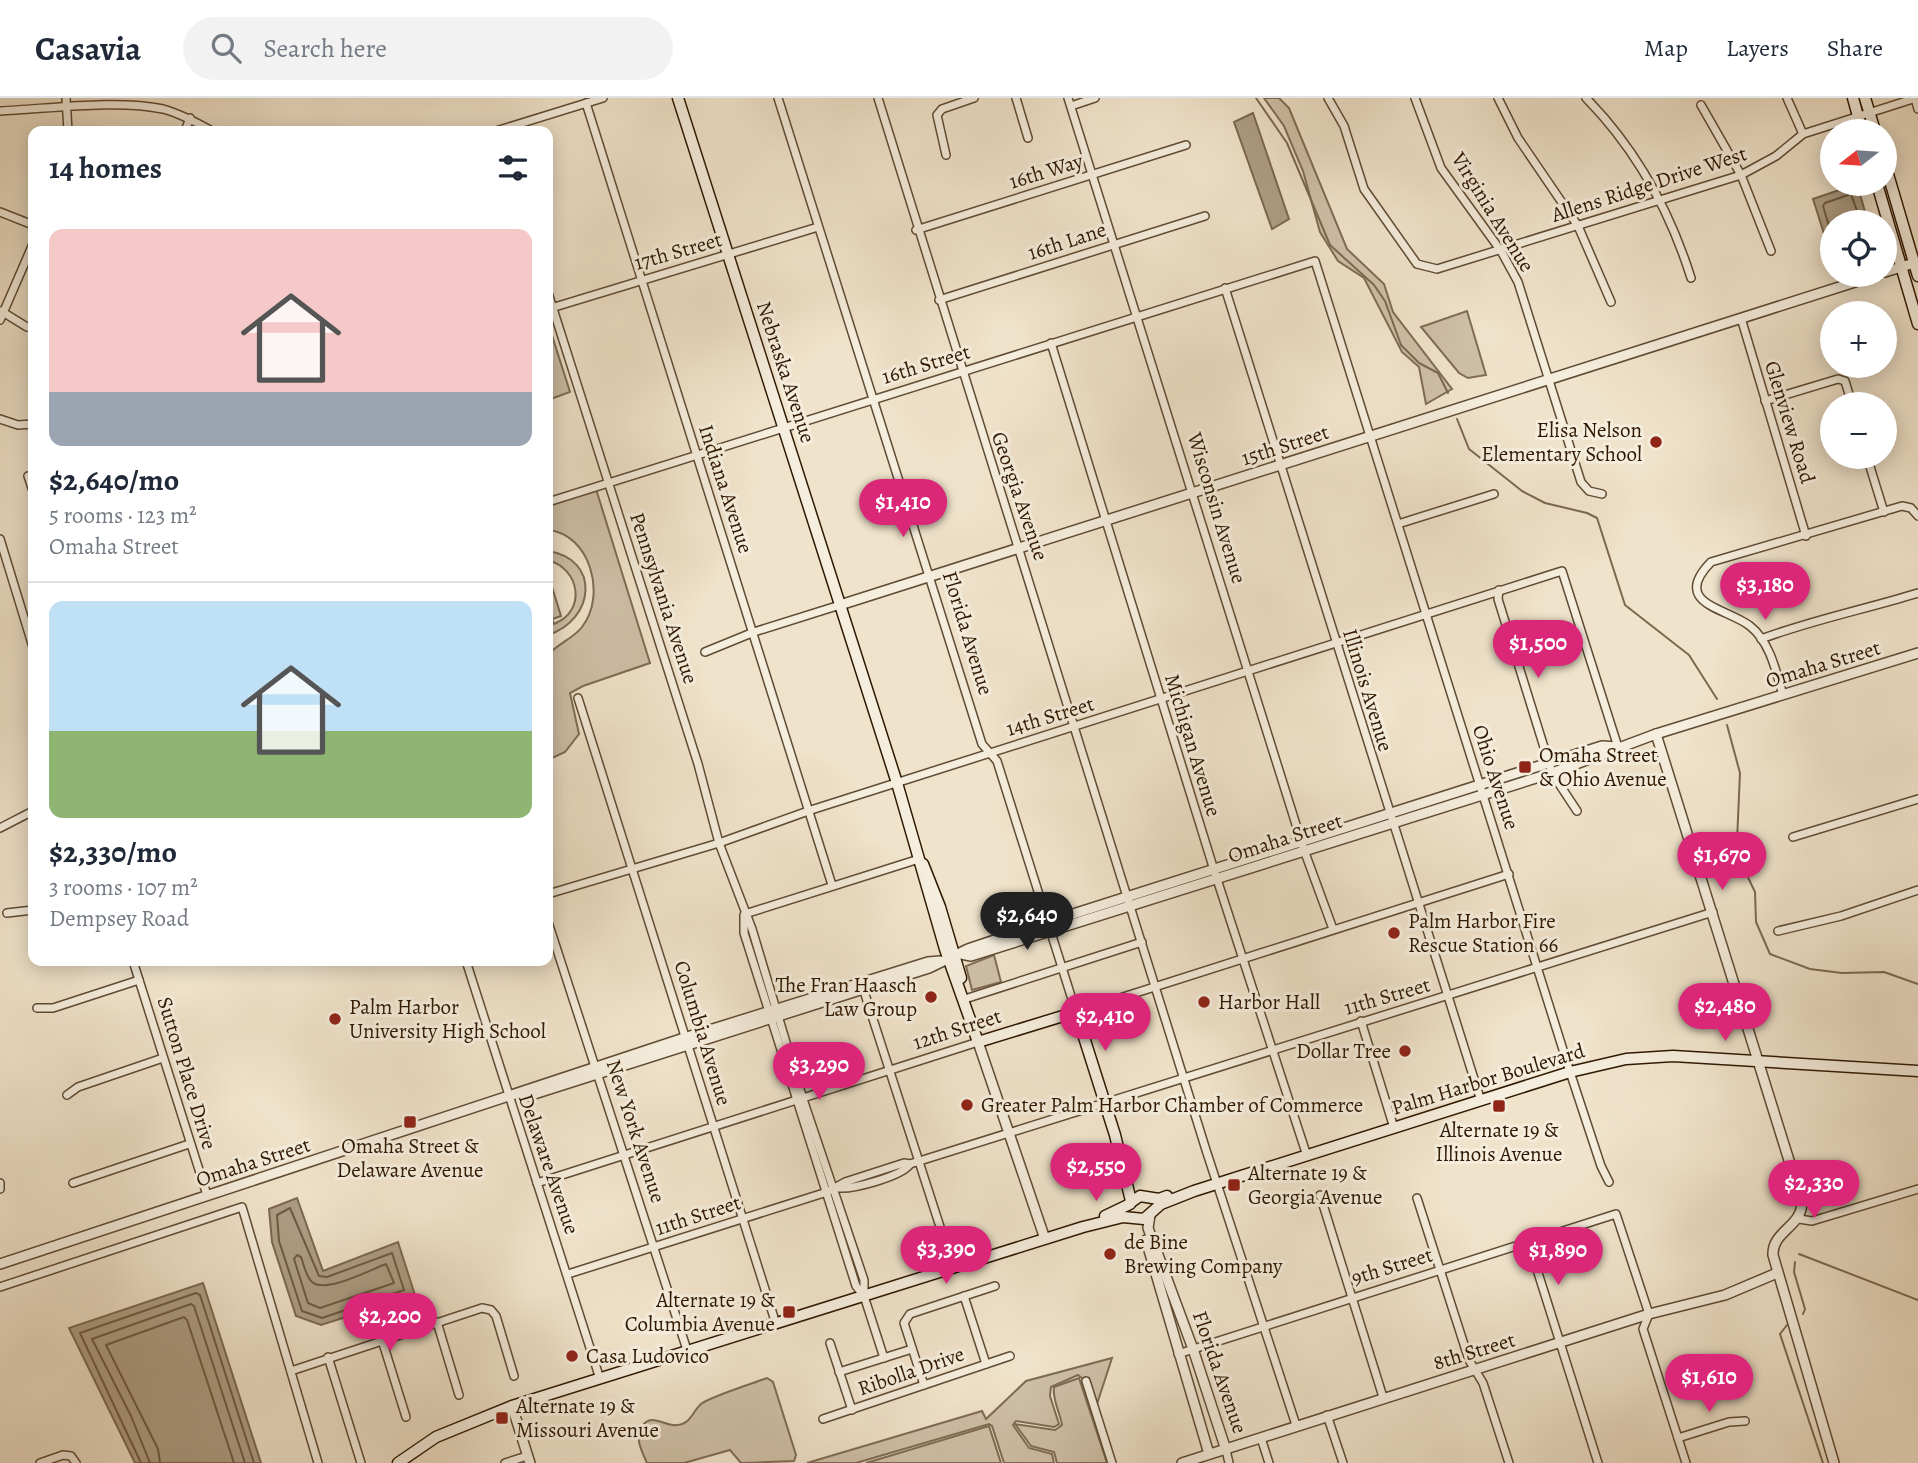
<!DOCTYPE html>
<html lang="en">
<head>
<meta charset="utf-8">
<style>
	:root { --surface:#fff; --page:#f2f2f3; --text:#1f2937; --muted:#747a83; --line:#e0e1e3; --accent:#db2777 }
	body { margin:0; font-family:Alegreya,serif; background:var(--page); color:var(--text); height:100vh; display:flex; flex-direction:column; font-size:26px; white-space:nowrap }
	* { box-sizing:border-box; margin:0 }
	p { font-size:23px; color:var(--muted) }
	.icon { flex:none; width:38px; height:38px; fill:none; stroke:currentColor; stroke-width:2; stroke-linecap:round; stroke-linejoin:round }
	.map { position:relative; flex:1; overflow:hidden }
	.details { position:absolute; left:28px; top:28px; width:525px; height:840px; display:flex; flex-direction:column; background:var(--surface); border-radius:14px; box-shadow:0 4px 18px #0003 }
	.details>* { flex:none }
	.needle { width:46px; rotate:253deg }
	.tools { position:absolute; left:1820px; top:21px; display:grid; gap:14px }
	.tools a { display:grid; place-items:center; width:77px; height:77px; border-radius:50%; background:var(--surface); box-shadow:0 4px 18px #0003; font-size:35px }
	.price { position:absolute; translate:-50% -60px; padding:0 16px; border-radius:24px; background:var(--accent); color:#fff; font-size:23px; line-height:46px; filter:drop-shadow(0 2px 4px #0008) }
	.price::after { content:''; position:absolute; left:50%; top:42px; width:21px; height:16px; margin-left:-10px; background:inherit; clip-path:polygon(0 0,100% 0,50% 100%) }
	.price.active { background:#222; color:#fff }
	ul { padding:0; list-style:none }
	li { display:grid; align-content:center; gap:14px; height:371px; padding:0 21px }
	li+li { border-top:2px solid var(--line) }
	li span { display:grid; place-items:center; height:217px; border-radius:14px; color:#555 }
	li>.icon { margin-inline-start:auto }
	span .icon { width:126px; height:126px; fill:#fffc; stroke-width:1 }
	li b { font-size:30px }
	h2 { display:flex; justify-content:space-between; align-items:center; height:84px; padding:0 21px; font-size:30px }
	header { display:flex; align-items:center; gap:42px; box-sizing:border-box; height:98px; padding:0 35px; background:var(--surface); border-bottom:2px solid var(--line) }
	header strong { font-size:33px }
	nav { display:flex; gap:38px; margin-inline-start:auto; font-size:24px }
	.search { width:490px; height:63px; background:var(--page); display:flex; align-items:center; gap:18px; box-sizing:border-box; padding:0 24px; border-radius:38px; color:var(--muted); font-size:26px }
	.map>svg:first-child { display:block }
</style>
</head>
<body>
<header>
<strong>Casavia</strong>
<div class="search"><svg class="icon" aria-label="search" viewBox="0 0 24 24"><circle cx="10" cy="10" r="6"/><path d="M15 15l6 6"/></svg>Search here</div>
<nav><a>Map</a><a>Layers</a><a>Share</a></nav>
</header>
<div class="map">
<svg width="1918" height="1365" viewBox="0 0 1918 1365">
	<rect width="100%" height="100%" fill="#f0e3cb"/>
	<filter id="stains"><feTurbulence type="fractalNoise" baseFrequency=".00286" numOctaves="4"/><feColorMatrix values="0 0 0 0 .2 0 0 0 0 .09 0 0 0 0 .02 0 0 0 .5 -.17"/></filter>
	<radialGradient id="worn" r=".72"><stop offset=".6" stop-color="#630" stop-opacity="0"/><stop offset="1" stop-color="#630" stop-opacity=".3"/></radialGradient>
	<g fill="#cfc0a8" stroke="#7f6c54" stroke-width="2">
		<path d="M 1264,0 L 1279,0 L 1289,10 L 1347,151 L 1384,186 L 1393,214 L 1452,291 L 1426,306 L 1419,269 L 1402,254 L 1364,180 L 1338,163 L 1320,134 L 1303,73 L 1284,28 Z"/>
		<path d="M 1467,213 L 1486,277 L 1468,280 L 1459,275 L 1421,229 Z"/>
		<path d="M 548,225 L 570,294 L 548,302 Z"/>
		<path d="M 596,391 L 650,565 L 583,588 L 570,595 L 579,636 L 565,654 L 548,662 L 548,557 C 557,546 574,540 582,529 C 607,497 590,436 548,432 L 548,407 Z"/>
		<path d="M 548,453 C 601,461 595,522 548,537 L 548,476 L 561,518 L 552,521 L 554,526 C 587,513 580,471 548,462 Z"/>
		<path d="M 994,857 L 1001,884 L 972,892 L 966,868 Z"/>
		<path d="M 1112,1260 L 1097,1306 L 1089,1280 L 1083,1281 L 1078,1277 L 1051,1289 L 1050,1298 L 1059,1326 L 1054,1329 L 1016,1323 L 1013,1327 L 1029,1350 L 1052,1356 L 1054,1365 L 1004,1365 L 992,1328 L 989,1326 L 856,1365 L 807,1365 L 982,1313 L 986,1321 L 1026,1283 Z"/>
		<path d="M 767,1280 L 773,1284 L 796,1357 L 794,1363 L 741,1365 L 730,1352 L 684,1365 L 647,1365 C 642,1354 634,1339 642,1328 C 652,1314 665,1329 677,1327 C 691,1326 692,1314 701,1306 C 709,1299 754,1285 767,1280 Z"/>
		<path d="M 1079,1280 L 1107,1365 L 1057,1365 L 1054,1354 L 1031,1348 L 1015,1326 L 1055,1332 L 1062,1327 C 1060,1314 1052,1302 1054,1289 Z"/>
		<path d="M 989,1328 L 1001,1365 L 866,1365 Z"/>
	</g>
	<g fill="#ae9e86" stroke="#7b6850" stroke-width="2">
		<path d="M 1253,15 L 1289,121 L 1272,131 L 1234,24 Z"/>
		<path d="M 1857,86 L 1868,124 L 1832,124 L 1832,161 L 1813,101 Z"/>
		<path d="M 297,1100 L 323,1173 L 398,1144 L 415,1197 L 321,1227 L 296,1218 L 272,1144 L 269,1111 Z"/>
		<path d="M 203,1185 L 261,1365 L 135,1365 L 69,1230 Z"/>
	</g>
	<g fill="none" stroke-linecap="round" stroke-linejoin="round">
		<g stroke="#6e5b43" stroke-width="2">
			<path d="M 1832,138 L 1823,108 L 1825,105 L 1851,96 L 1861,124"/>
			<path d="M 290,1110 L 319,1178 L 327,1179 L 392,1155 L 404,1192 L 322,1220 L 302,1213 L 279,1143 L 277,1117 Z"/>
			<path d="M 297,1157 L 301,1159 C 304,1167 306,1179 312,1184 C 325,1196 370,1172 386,1166 L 394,1185 L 320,1210 L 308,1205 L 294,1161 Z"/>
			<path d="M 141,1365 L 80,1235 L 196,1195 L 200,1197 L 254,1365"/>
			<path d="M 150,1365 L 131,1318 L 92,1241 L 191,1206 L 194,1208 L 245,1365"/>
			<path d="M 160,1365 L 158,1351 L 106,1247 L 184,1219 L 187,1222 L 234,1365"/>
		</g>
		<g stroke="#7b6850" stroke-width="2">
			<path d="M 1256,0 L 1287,45 L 1330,147 L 1374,187 L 1385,203 L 1401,247 L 1419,265 L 1438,275 L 1448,295"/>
			<path d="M 1457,321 L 1469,351 L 1522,393 L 1545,405 L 1587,415 L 1597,420 L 1625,507 L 1689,557 L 1717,601"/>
			<path d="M 1727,627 L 1740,675 L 1737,743 L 1743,769 L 1755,794 L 1756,824 L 1770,856 L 1810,871 L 1842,875 L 1884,874 L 1918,886"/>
			<path d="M 1799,1156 L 1918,1202"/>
			<path d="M 1795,1164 L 1794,1174 L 1805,1211 L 1803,1216"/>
			<path d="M 1787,1227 L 1780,1236 L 1823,1365"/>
		</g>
		<g stroke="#5f4b33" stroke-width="10">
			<g id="minor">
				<path d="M 66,0 L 68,33"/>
				<path d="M 778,0 L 982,646 L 997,663 L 1076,914 L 1509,776"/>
				<path d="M 878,0 L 1206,1052 L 1296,1327"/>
				<path d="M 1016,0 L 1028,40"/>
				<path d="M 1068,0 L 1304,752 L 1333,831"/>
				<path d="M 1328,0 L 1344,28 L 1364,91 L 1417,166 L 1437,171 L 1741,77 L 1776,58 L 1803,36 L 1916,0"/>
				<path d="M 1415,0 L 1441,70 L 1501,153 L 1518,184 L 1581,384 L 1589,393 L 1602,396"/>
				<path d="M 1498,0 L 1518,40 L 1578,128 L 1611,204"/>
				<path d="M 1586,0 C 1635,50 1670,113 1691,180"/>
				<path d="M 1787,0 L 1803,36"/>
				<path d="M 1915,0 L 1918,11"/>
				<path d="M 586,5 L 832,787"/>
				<path d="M 1701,7 L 1741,77 L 1771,153"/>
				<path d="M 1071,8 L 1095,0"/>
				<path d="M 0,13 C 47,11 117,1 163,11 C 181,16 196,24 212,33"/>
				<path d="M 185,33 L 190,20"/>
				<path d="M 496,33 L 603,0"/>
				<path d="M 946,57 L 937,17 L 942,11 L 974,0"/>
				<path d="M 0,114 L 33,127"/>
				<path d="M 916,132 L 1186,47"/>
				<path d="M 1225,190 L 1481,1003"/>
				<path d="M 548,195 L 698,666 L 719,745 L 752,831 L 803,1001 L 864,1182 L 864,1198"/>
				<path d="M 939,202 L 1205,118"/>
				<path d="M 548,211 L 818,129"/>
				<path d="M 1,213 L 27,229"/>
				<path d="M 1741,220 L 1806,438"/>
				<path d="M 0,222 L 33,146"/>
				<path d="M 1051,245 L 1214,772 L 1307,1058"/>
				<path d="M 1765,303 L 1838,281 L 1845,283 L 1852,306"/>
				<path d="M 0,321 L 18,327 L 33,326"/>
				<path d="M 1867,359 L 1884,414"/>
				<path d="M 28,378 L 33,393"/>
				<path d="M 548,404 L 1315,163 L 1570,974 L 1601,1068 L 1609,1084"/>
				<path d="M 1398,426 L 1494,396"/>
				<path d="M 0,441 L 33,549"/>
				<path d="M 1499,492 L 1498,501 L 1552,675 L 1577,713"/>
				<path d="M 1761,541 C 1812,522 1866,511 1918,495"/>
				<path d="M 705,554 L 754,534 L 840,507"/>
				<path d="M 1783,597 C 1776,573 1770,544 1750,528 C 1727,510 1670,506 1711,464 L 1902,408 L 1911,410 L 1918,418"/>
				<path d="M 578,600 L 776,1226"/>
				<path d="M 0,730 L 33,713"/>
				<path d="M 1793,739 L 1918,701"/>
				<path d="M 548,796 L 719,745 L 811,712 L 1562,473 L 1618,649"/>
				<path d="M 7,815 L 33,812"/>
				<path d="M 745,816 L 919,761"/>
				<path d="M 744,817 L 744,835 L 856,1188 L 864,1198 L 884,1260"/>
				<path d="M 548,824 L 688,1255"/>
				<path d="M 1778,833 L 1841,818 L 1918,792"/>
				<path d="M 133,863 L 207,1097"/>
				<path d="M 466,863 L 600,1281"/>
				<path d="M 862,887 L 953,1169"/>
				<path d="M 968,900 L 1142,844"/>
				<path d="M 37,910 L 53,910 L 139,882"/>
				<path d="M 1361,923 L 1394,1030"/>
				<path d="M 67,997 L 78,989 L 163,960"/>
				<path d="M 0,1085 L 0,1091"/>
				<path d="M 73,1085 L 189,1046"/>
				<path d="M 537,1085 L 978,944"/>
				<path d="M 839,1090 C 854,1091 903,1078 910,1066"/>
				<path d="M 1320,1097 L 1383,1299"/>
				<path d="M 1417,1100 L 1469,1262 L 1483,1285 L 1509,1365"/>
				<path d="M 1799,1121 L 1812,1123 L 1918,1091"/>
				<path d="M 1528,1143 L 1598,1365"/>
				<path d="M 568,1176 L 827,1094 L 845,1084 L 904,1065 L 910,1066 L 1713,814"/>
				<path d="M 0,1189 L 242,1109 L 318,1365"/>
				<path d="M 964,1198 L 986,1266"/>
				<path d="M 437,1224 L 459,1297"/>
				<path d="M 382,1242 L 406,1319"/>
				<path d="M 830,1245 L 852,1312"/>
				<path d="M 1178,1256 L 1616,1116 L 1649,1216 L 1643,1231 L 1686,1365"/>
				<path d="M 328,1259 L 361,1365"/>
				<path d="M 291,1273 L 482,1210 L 491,1212 L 496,1218 L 514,1278"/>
				<path d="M 839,1274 L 912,1251"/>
				<path d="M 1086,1283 L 1112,1365"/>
				<path d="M 924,1287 L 904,1225 L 910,1216 L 995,1188"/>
				<path d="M 1327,1317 L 1343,1365"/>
				<path d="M 823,1321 L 1010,1258"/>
				<path d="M 1261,1340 L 1269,1365"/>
				<path d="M 1678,1340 L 1729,1324 L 1745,1323"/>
				<path d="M 1226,1352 L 1229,1365"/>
				<path d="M 40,1365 L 63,1357 L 71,1358 L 76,1365"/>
				<path d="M 505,1365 L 527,1358"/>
			</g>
		</g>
		<g stroke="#5f4b33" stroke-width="12">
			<g id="tertiary">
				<path d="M 1885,174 L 1914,165"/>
				<path d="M 840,507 L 1877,177"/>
				<path d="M 1656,636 L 1802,1104 C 1802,1129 1772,1133 1773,1157 L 1834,1365"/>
				<path d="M 961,856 L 971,858 L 1552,675 L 1656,636 L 1918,555"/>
				<path d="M 978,944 L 1045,1141"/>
				<path d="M 518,996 L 528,998 L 929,870 L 968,851 L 1048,824 L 1602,648 L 1618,649"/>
				<path d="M 1150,1117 L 1148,1130 L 1193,1251 L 1226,1352"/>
				<path d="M 1146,1142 L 1209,1356"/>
				<path d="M 0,1166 L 687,939 L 928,864 L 940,863"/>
				<path d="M 512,1308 L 530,1365"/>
				<path d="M 1182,1365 L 1649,1216 L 1725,1197 L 1777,1175"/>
			</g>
		</g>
		<g stroke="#2f1800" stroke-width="13">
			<g id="secondary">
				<path d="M 678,0 L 897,685 L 945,851 L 978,944"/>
				<path d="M 1853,0 L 1862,33"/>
				<path d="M 1865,0 L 1875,33"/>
				<path d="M 1885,66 L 1918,178"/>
				<path d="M 1877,86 L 1918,226"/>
				<path d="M 923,766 L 940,809 L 961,880"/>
				<path d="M 978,944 L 1076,914 L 1115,1037 L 1131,1103"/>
				<path d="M 1130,1105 L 1140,1098 L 1159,1101 L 1167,1098"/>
				<path d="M 1105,1118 L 1130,1106"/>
				<path d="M 398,1365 L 436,1339 L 512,1308 L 1083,1129 L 1123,1119 L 1144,1121 L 1161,1106 L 1194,1093 L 1570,974 L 1626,961 L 1673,958 L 1918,973"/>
			</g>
		</g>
		<use href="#minor" stroke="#f5eddd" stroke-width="7"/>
		<use href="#tertiary" stroke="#f5eddd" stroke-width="9"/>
		<use href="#secondary" stroke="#f5eddd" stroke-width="10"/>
	</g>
	<g fill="#8f2418" stroke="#f5eddd" stroke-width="2.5">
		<circle cx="1656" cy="344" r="7"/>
		<rect x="1518" y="662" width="14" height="14" rx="3.5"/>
		<circle cx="1394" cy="835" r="7"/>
		<circle cx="931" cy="899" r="7"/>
		<circle cx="1204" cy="904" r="7"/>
		<circle cx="335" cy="921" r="7"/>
		<circle cx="1405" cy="953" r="7"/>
		<circle cx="967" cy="1007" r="7"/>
		<rect x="1492" y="1001" width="14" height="14" rx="3.5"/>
		<rect x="403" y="1017" width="14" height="14" rx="3.5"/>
		<rect x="1227" y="1080" width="14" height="14" rx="3.5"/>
		<circle cx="1110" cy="1156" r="7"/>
		<rect x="782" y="1207" width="14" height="14" rx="3.5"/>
		<circle cx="572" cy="1258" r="7"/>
		<rect x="495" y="1313" width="14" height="14" rx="3.5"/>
	</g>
	<g text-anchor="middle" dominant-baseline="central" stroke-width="6" stroke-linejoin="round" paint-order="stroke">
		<g font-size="21" fill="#2f1800" stroke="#f5eddd">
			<text transform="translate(1046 73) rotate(-17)">16th Way</text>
			<text transform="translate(1649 86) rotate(-18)">Allens Ridge Drive West</text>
			<text transform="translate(1493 114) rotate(58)">Virginia Avenue</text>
			<text transform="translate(1067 143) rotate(-18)">16th Lane</text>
			<text transform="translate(678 153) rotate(-16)">17th Street</text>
			<text transform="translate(926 266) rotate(-17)">16th Street</text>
			<text transform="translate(786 274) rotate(72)">Nebraska Avenue</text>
			<text transform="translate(1790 324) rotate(73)">Glenview Road</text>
			<text transform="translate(1285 347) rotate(-18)">15th Street</text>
			<text transform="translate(726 391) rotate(72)">Indiana Avenue</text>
			<text transform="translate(1020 398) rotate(71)">Georgia Avenue</text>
			<text transform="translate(1217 410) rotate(73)">Wisconsin Avenue</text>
			<text transform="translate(664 500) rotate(72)">Pennsylvania Avenue</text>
			<text transform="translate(968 535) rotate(73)">Florida Avenue</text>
			<text transform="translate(1823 566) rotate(-17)">Omaha Street</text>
			<text transform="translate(1368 592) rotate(73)">Illinois Avenue</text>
			<text transform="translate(1050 618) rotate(-17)">14th Street</text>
			<text transform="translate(1193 647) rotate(73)">Michigan Avenue</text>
			<text transform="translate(1496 679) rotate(72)">Ohio Avenue</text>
			<text transform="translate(1285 740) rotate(-18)">Omaha Street</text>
			<text transform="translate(1387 898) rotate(-16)">11th Street</text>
			<text transform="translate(957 931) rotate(-18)">12th Street</text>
			<text transform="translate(703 935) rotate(73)">Columbia Avenue</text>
			<text transform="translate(187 975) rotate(73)">Sutton Place Drive</text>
			<text transform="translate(1488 981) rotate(-17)">Palm Harbor Boulevard</text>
			<text transform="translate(636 1033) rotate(72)">New York Avenue</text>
			<text transform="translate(253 1064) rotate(-18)">Omaha Street</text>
			<text transform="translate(549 1066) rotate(71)">Delaware Avenue</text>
			<text transform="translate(698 1117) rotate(-18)">11th Street</text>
			<text transform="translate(1392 1168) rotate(-17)">9th Street</text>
			<text transform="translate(1474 1253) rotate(-17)">8th Street</text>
			<text transform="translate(911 1273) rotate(-19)">Ribolla Drive</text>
			<text transform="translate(1220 1274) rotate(71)">Florida Avenue</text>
		</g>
		<g font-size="21" fill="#2f1800" stroke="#f5eddd" text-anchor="start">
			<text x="1642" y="332" text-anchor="end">Elisa Nelson<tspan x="1642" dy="24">Elementary School</tspan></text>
			<text x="1539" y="657">Omaha Street<tspan x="1539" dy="24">&amp; Ohio Avenue</tspan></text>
			<text x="1408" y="823">Palm Harbor Fire<tspan x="1408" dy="24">Rescue Station 66</tspan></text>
			<text x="917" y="887" text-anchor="end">The Fran Haasch<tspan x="917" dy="24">Law Group</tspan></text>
			<text x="1218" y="904">Harbor Hall</text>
			<text x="349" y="909">Palm Harbor<tspan x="349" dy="24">University High School</tspan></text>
			<text x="1391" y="953" text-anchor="end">Dollar Tree</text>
			<text x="981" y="1007">Greater Palm Harbor Chamber of Commerce</text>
			<text x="1499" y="1032" text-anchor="middle">Alternate 19 &amp;<tspan x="1499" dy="24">Illinois Avenue</tspan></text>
			<text x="410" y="1048" text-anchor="middle">Omaha Street &amp;<tspan x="410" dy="24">Delaware Avenue</tspan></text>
			<text x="1248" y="1075">Alternate 19 &amp;<tspan x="1248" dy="24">Georgia Avenue</tspan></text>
			<text x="1124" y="1144">de Bine<tspan x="1124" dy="24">Brewing Company</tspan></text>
			<text x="775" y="1202" text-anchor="end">Alternate 19 &amp;<tspan x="775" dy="24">Columbia Avenue</tspan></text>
			<text x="586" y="1258">Casa Ludovico</text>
			<text x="516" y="1308">Alternate 19 &amp;<tspan x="516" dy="24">Missouri Avenue</tspan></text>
		</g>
	</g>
	<rect width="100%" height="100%" filter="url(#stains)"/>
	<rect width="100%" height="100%" fill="url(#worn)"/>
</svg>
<div class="tools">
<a><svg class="needle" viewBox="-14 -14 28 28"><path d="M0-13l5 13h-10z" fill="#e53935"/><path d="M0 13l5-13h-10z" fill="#747a83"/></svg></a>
<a><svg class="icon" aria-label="locate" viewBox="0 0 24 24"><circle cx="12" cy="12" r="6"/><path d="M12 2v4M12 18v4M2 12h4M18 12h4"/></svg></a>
<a>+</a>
<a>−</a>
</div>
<b class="price" style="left:903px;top:441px">$1,410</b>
<b class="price" style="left:1765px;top:524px">$3,180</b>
<b class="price" style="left:1538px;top:582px">$1,500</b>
<b class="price" style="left:1722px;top:794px">$1,670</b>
<b class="price active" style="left:1027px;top:854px">$2,640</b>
<b class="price" style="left:1725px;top:945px">$2,480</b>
<b class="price" style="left:1105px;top:955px">$2,410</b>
<b class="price" style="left:819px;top:1004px">$3,290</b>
<b class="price" style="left:1096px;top:1105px">$2,550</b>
<b class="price" style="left:1814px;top:1122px">$2,330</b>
<b class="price" style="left:946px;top:1188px">$3,390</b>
<b class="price" style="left:1558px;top:1189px">$1,890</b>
<b class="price" style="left:390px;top:1255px">$2,200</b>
<b class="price" style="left:1709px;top:1316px">$1,610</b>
<section class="details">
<h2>14 homes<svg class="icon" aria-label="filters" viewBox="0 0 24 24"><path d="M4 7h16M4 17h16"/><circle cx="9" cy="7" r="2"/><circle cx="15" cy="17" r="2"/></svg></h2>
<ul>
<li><span style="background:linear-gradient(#f6c9c9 75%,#9aa5b1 0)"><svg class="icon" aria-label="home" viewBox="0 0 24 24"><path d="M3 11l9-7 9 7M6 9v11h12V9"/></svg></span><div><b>$2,640/mo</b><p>5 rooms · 123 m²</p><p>Omaha Street</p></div></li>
<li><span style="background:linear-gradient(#bfe0f5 60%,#8fb573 0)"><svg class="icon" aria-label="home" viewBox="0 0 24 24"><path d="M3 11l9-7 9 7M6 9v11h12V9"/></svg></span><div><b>$2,330/mo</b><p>3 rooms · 107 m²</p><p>Dempsey Road</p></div></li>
</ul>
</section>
</div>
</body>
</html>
